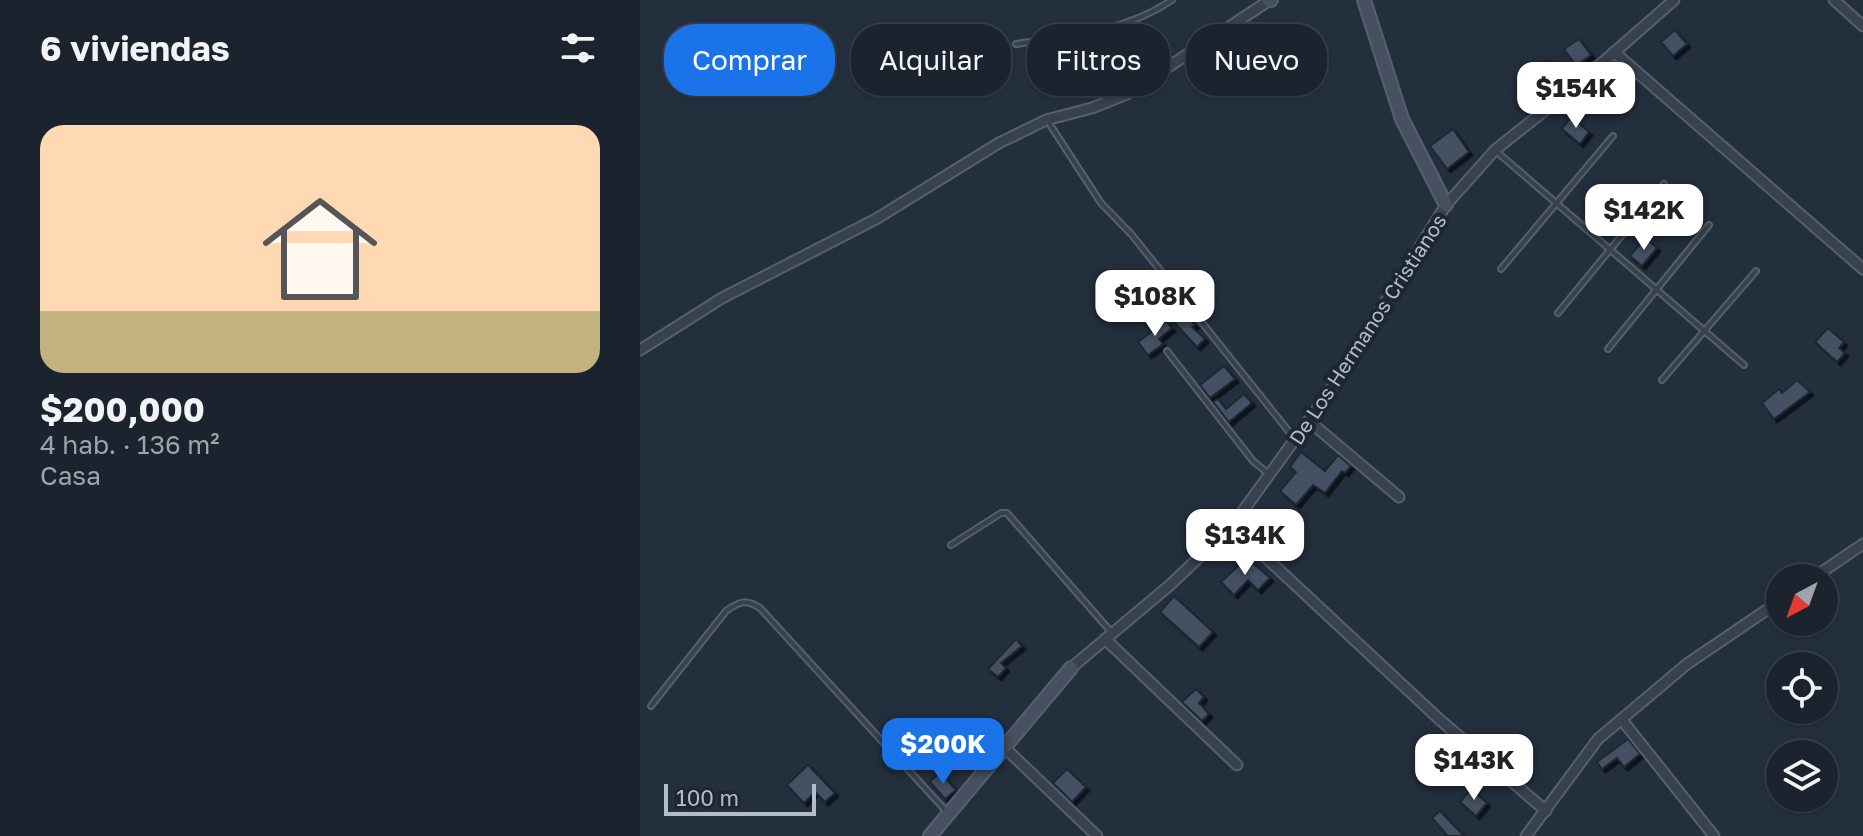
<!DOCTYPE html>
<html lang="es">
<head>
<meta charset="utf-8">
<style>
	:root { --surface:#1b232e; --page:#242b36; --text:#f1f3f6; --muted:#a0a4aa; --line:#39404a; --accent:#1a73e8 }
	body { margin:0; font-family:"Golos Text",sans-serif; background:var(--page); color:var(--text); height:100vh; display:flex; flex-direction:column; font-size:30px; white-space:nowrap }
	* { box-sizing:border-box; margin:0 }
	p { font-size:26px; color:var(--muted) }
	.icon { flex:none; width:44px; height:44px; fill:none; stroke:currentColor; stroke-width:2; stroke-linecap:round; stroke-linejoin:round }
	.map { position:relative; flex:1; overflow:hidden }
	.drawer { display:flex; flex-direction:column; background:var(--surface); width:640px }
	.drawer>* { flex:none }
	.top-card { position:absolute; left:24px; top:24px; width:760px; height:72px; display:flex; gap:16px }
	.needle { width:52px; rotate:221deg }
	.buttons { position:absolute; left:1126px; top:564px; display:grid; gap:16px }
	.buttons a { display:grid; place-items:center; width:72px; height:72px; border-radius:50%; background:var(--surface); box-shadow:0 2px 6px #0004,0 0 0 2px var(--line); font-size:40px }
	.scale { position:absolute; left:24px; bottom:20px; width:152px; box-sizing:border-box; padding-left:8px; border:4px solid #b4bcc9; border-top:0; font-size:22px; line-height:28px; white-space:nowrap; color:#b4bcc9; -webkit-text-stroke:6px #1d2633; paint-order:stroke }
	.price { position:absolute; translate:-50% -68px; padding:0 18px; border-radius:16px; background:#fff; color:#222; font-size:26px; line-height:52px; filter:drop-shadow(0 2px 4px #0008) }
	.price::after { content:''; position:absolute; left:50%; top:48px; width:24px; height:18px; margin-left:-12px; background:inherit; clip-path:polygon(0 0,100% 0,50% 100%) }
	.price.selected { background:var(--accent); color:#fff }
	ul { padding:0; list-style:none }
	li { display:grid; align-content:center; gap:16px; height:424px; padding:0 40px }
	li span { display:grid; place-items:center; height:248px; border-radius:24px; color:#555 }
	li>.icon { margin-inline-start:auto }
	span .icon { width:144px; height:144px; fill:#fffc; stroke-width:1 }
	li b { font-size:34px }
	h2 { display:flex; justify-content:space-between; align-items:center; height:96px; padding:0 40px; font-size:34px }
	.pill { padding:0 28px; border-radius:32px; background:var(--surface); box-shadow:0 2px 6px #0004,0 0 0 2px var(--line); font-size:28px; line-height:72px }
	.pill.selected { background:var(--accent); color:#fff }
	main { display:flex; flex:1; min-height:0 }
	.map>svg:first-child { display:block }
</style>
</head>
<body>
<main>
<section class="drawer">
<h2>6 viviendas<svg class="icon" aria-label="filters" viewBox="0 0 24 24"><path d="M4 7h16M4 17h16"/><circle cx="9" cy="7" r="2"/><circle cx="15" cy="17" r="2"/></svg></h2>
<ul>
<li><span style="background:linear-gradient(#ffd9b3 75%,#c2b280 0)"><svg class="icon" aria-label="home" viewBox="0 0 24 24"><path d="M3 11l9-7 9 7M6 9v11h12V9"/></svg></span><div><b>$200,000</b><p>4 hab. · 136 m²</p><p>Casa</p></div></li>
</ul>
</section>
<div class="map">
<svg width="1223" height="836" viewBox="0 0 1223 836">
	<defs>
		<filter id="shadow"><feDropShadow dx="3.5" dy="3.5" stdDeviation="0" flood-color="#0009"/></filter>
	</defs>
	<rect width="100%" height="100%" fill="#242f3e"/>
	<g fill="#455162" stroke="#1f2835" stroke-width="2" filter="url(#shadow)">
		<path d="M 1035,30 L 1047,44 L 1033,56 L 1021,42 Z"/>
		<path d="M 939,39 L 951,55 L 936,66 L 924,49 Z"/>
		<path d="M 908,60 L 922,78 L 905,91 L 891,74 Z"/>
		<path d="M 931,117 L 949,132 L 940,144 L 922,129 Z"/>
		<path d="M 813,129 L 829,152 L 807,169 L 790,146 Z"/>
		<path d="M 1005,238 L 1017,248 L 1002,266 L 990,256 Z"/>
		<path d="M 542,311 L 555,325 L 552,327 L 565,339 L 557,347 L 532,320 Z"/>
		<path d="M 526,321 L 532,328 L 519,339 L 523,344 L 508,355 L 498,342 Z"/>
		<path d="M 1188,328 L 1204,342 L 1199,348 L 1205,353 L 1197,362 L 1175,342 Z"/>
		<path d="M 584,366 L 595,379 L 570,398 L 560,385 Z"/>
		<path d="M 1157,380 L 1170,392 L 1134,419 L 1122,403 L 1139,389 L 1142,393 Z"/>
		<path d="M 604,394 L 612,403 L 589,422 L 573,402 L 578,399 L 586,409 Z"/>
		<path d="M 661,452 L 685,471 L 698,455 L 711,466 L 705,473 L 702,471 L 685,493 L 673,485 L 656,505 L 640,491 L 656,472 L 650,467 Z"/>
		<path d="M 607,558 L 630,578 L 618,590 L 608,580 L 594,595 L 581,582 Z"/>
		<path d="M 534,596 L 573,632 L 559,647 L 520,612 Z"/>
		<path d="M 376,639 L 382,646 L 361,663 L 366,668 L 358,677 L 348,669 Z"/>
		<path d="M 556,689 L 564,697 L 559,703 L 569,714 L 562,721 L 542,702 Z"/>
		<path d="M 988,739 L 1000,754 L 984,767 L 977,758 L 962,769 L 957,762 Z"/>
		<path d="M 168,765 L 195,793 L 185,802 L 175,792 L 164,803 L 147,785 Z"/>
		<path d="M 427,769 L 446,787 L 432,802 L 413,783 Z"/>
		<path d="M 300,772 L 316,790 L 305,799 L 290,782 Z"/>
		<path d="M 831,789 L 847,803 L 836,816 L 820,802 Z"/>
		<path d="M 800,811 L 824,836 L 808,836 L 792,818 Z"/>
	</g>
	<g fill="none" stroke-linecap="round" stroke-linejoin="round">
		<g stroke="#565f6c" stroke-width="8">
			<g id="lane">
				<path d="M 376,44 C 431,36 485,32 532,0"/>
				<path d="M 407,120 L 461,203 L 492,235 L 654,438"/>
				<path d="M 857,152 L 1104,365"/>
				<path d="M 861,269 L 973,136"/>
				<path d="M 918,313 L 1024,184"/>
				<path d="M 968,349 L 1069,225"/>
				<path d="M 527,351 L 613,461 L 630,475"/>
				<path d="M 1022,380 L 1116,271"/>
				<path d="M 311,545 L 361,513 L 367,513 L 472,633"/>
				<path d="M 11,706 L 86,611 C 100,601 106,599 120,608 L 307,812"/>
			</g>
		</g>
		<g stroke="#565f6c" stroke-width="13">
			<g id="street">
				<path d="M 1194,0 L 1223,26"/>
				<path d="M 974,52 L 1223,269"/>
				<path d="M 0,350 L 82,298 L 236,219 L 359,143 L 406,120 L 452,108 L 487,94 L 630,0"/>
				<path d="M 669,421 L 759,497"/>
				<path d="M 592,526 L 799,719 L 906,811"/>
				<path d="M 1173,578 L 1223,544"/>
				<path d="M 465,639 L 597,765"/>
				<path d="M 431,668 L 530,585 L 592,526 L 685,398 L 806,205 L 855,150 L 938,84 L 1034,0"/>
				<path d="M 982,720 L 1074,836"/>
				<path d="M 364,747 L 457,836"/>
				<path d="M 886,836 L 958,739 L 1047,664 L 1140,601"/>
			</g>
		</g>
		<g stroke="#565f6c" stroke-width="16">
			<g id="secondary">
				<path d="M 628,0 L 631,0"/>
				<path d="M 724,0 L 762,119 L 806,205"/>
				<path d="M 290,836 L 431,668"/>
			</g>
		</g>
		<use href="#lane" stroke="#38414e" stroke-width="4"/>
		<use href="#street" stroke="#38414e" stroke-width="9"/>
		<use href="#secondary" stroke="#465061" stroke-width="12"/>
	</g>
	<g text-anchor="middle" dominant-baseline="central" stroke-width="8" stroke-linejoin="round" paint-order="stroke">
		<g font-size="20" fill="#b4bcc9" stroke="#1d2633">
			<text transform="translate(727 329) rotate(-57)">De Los Hermanos Cristianos</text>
		</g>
	</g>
</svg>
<div class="buttons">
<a><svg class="needle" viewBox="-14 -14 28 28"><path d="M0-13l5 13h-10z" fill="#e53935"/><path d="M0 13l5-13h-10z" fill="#a0a4aa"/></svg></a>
<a><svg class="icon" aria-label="locate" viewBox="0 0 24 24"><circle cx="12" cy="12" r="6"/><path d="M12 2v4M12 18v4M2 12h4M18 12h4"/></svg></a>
<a><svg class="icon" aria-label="layers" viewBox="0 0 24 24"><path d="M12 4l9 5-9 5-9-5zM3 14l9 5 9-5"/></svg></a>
</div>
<div class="scale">100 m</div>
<b class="price" style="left:936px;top:130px">$154K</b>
<b class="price" style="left:1004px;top:252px">$142K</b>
<b class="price" style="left:515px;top:338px">$108K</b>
<b class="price" style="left:605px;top:577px">$134K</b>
<b class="price selected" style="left:303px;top:786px">$200K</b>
<b class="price" style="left:834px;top:802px">$143K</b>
<div class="top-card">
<a class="pill selected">Comprar</a>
<a class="pill">Alquilar</a>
<a class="pill">Filtros</a>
<a class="pill">Nuevo</a>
</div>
</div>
</main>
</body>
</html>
